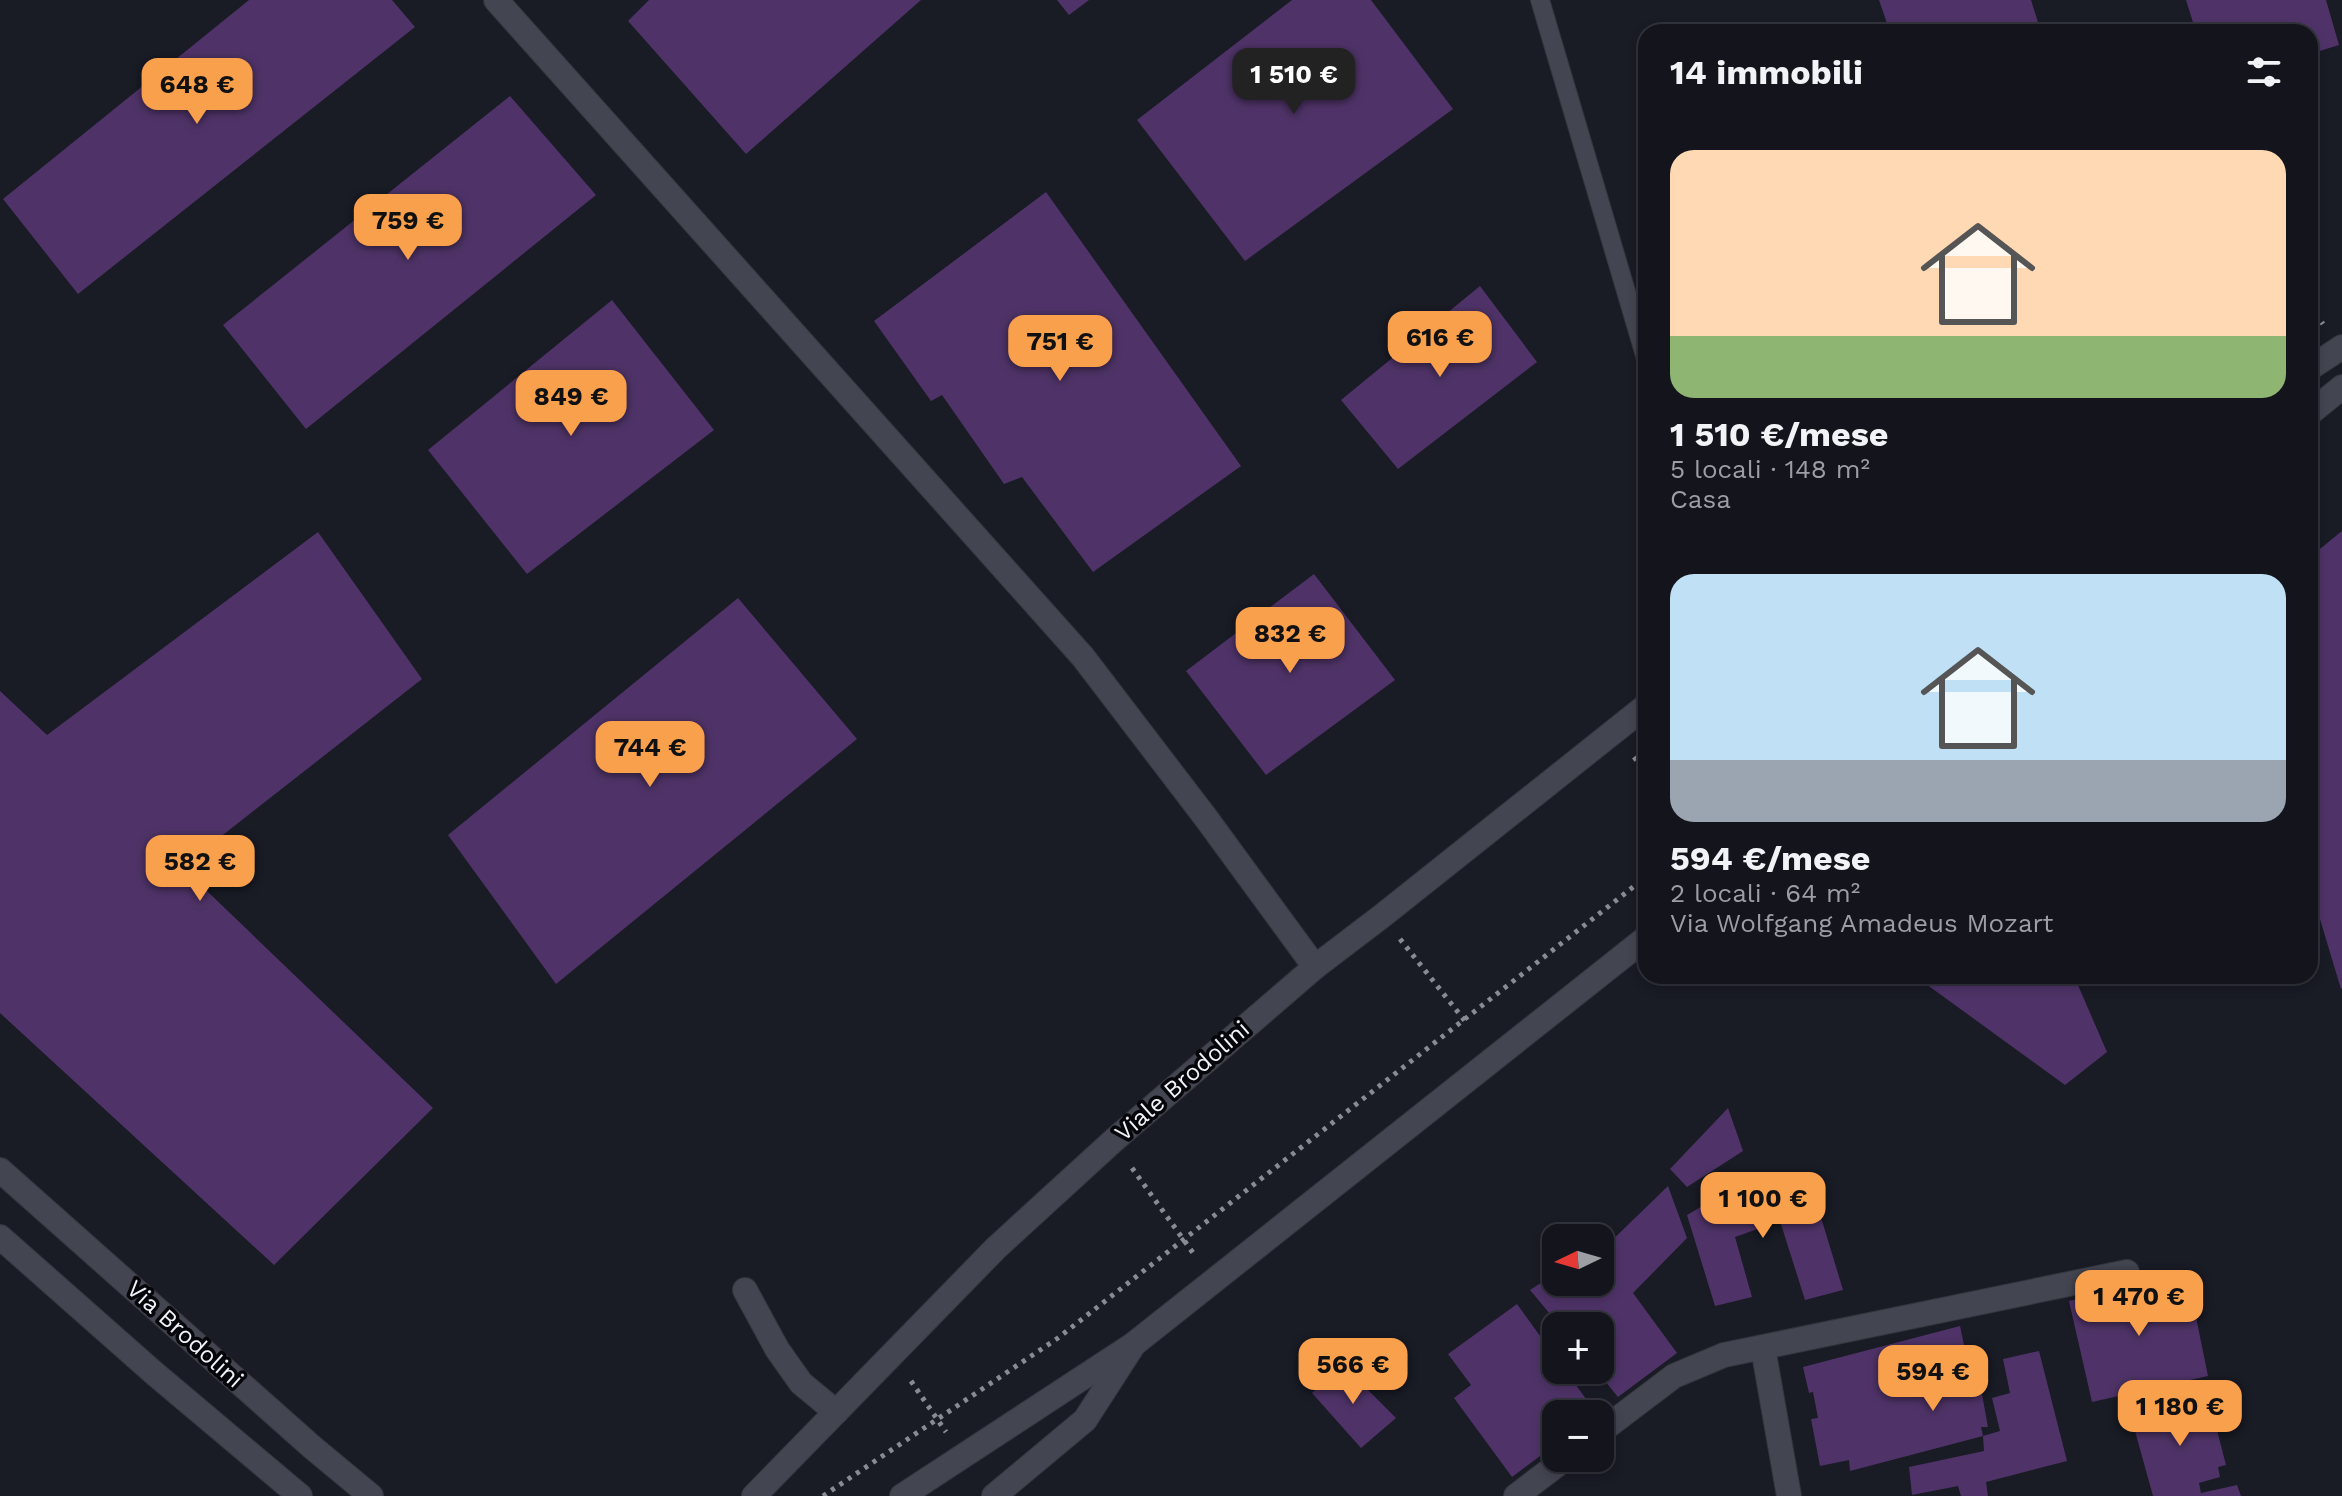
<!DOCTYPE html>
<html lang="it">
<head>
<meta charset="utf-8">
<style>
	:root { --surface:#13141c; --page:#202129; --text:#f1f3f6; --muted:#9d9ea3; --line:#32333b; --accent:#f9a04c }
	body { margin:0; font-family:"Work Sans",sans-serif; background:var(--page); color:var(--text); height:100vh; display:flex; flex-direction:column; font-size:30px; white-space:nowrap }
	* { box-sizing:border-box; margin:0 }
	p { font-size:26px; color:var(--muted) }
	.icon { flex:none; width:44px; height:44px; fill:none; stroke:currentColor; stroke-width:2; stroke-linecap:round; stroke-linejoin:round }
	.map { position:relative; flex:1; overflow:hidden }
	.sheet { position:absolute; left:1638px; top:24px; width:680px; height:960px; display:flex; flex-direction:column; background:var(--surface); border-radius:24px; box-shadow:0 4px 12px #0003,0 0 0 2px var(--line) }
	.sheet>* { flex:none }
	.needle { width:52px; rotate:265deg }
	.tools { position:absolute; left:1542px; top:1224px; display:grid; gap:16px }
	.tools a { display:grid; place-items:center; width:72px; height:72px; border-radius:16px; background:var(--surface); box-shadow:0 4px 12px #0003,0 0 0 2px var(--line); font-size:40px }
	.price { position:absolute; translate:-50% -68px; padding:0 18px; border-radius:16px; background:var(--accent); color:#111; font-size:26px; line-height:52px; filter:drop-shadow(0 2px 4px #0008) }
	.price::after { content:''; position:absolute; left:50%; top:48px; width:24px; height:18px; margin-left:-12px; background:inherit; clip-path:polygon(0 0,100% 0,50% 100%) }
	.price.selected { background:#222; color:#fff }
	ul { padding:0; list-style:none }
	li { display:grid; align-content:center; gap:16px; height:424px; padding:0 32px }
	li span { display:grid; place-items:center; height:248px; border-radius:24px; color:#555 }
	li>.icon { margin-inline-start:auto }
	span .icon { width:144px; height:144px; fill:#fffc; stroke-width:1 }
	li b { font-size:34px }
	h2 { display:flex; justify-content:space-between; align-items:center; height:96px; padding:0 32px; font-size:34px }
	.map>svg:first-child { display:block }
</style>
</head>
<body>
<div class="map">
<svg width="2342" height="1496" viewBox="0 0 2342 1496">
	<rect width="100%" height="100%" fill="#191b25"/>
	<g fill="#4f3368">
		<path d="M 249,0 L 392,0 L 415,27 L 78,294 L 3,199 Z"/>
		<path d="M 649,0 L 921,0 L 746,154 L 628,21 Z"/>
		<path d="M 1057,0 L 1089,0 L 1069,15 Z"/>
		<path d="M 1292,0 L 1371,0 L 1453,109 L 1245,261 L 1137,120 Z"/>
		<path d="M 1879,0 L 2031,0 L 2041,32 L 1890,32 Z"/>
		<path d="M 2186,0 L 2326,0 L 2339,45 L 2310,54 L 2310,32 L 2196,32 Z"/>
		<path d="M 510,96 L 596,195 L 306,429 L 223,325 Z"/>
		<path d="M 1046,192 L 1241,466 L 1093,572 L 1022,477 L 1004,484 L 942,395 L 931,401 L 874,321 Z"/>
		<path d="M 1480,286 L 1537,362 L 1398,469 L 1341,400 Z"/>
		<path d="M 612,300 L 714,430 L 527,574 L 428,450 Z"/>
		<path d="M 2342,531 L 2342,988 L 2341,989 L 2310,886 L 2310,557 Z"/>
		<path d="M 318,532 L 422,679 L 182,867 L 433,1108 L 274,1265 L 0,1013 L 0,691 L 47,735 Z"/>
		<path d="M 1314,574 L 1395,680 L 1266,775 L 1186,671 Z"/>
		<path d="M 738,598 L 857,739 L 556,984 L 448,835 Z"/>
		<path d="M 1915,976 L 2074,976 L 2107,1052 L 2065,1085 Z"/>
		<path d="M 1728,1108 L 1743,1151 L 1687,1187 L 1670,1169 Z"/>
		<path d="M 1810,1181 L 1843,1290 L 1805,1300 L 1780,1221 L 1735,1237 L 1752,1297 L 1715,1306 L 1687,1215 L 1706,1204 L 1705,1199 L 1755,1186 L 1758,1198 Z"/>
		<path d="M 1668,1186 L 1687,1238 L 1633,1293 L 1677,1353 L 1618,1397 L 1596,1370 L 1600,1370 L 1600,1326 L 1560,1326 L 1530,1290 L 1556,1273 L 1556,1282 L 1600,1282 L 1600,1249 L 1601,1251 Z"/>
		<path d="M 2187,1273 L 2208,1376 L 2092,1402 L 2069,1301 Z"/>
		<path d="M 1517,1304 L 1556,1358 L 1556,1370 L 1565,1370 L 1597,1414 L 1556,1414 L 1556,1444 L 1512,1477 L 1454,1398 L 1471,1385 L 1448,1354 Z"/>
		<path d="M 1960,1326 L 1969,1369 L 1977,1367 L 1988,1427 L 1981,1427 L 1983,1436 L 2000,1431 L 1992,1398 L 2010,1393 L 2003,1359 L 2039,1351 L 2067,1461 L 1986,1482 L 1988,1496 L 1961,1496 L 1958,1486 L 1912,1495 L 1909,1467 L 1984,1451 L 1983,1436 L 1850,1471 L 1849,1460 L 1820,1466 L 1811,1419 L 1818,1418 L 1813,1392 L 1809,1393 L 1803,1367 Z"/>
		<path d="M 1343,1365 L 1396,1418 L 1361,1448 L 1312,1393 Z"/>
		<path d="M 2179,1397 L 2181,1402 L 2202,1397 L 2204,1409 L 2211,1407 L 2226,1465 L 2218,1467 L 2220,1477 L 2199,1483 L 2201,1493 L 2237,1485 L 2241,1496 L 2153,1496 L 2130,1413 L 2156,1407 L 2155,1402 Z"/>
	</g>
	<g fill="none" stroke-linecap="round" stroke-linejoin="round">
		<g stroke="#34353d" stroke-width="20">
			<path id="service" d="M 1540,0 L 1646,359"/>
		</g>
		<g stroke="#34353d" stroke-width="26">
			<g id="minor">
				<path d="M 496,0 L 1083,657 L 1206,818 L 1315,967"/>
				<path d="M 0,1170 L 312,1447 L 371,1496"/>
				<path d="M 0,1237 L 154,1373 L 300,1496"/>
				<path d="M 745,1290 L 777,1349 L 801,1383 L 836,1412"/>
				<path d="M 1763,1348 L 1789,1496"/>
				<path d="M 1600,1432 L 1674,1376 L 1724,1355 L 2127,1272"/>
				<path d="M 994,1496 L 1085,1420 L 1134,1344"/>
				<path d="M 1516,1496 L 1566,1458"/>
			</g>
		</g>
		<g stroke="#34353d" stroke-width="26">
			<g id="tertiary">
				<path d="M 2310,368 L 2342,347"/>
				<path d="M 2310,413 L 2342,387"/>
				<path d="M 754,1496 L 996,1248 L 1113,1141 L 1315,967 L 1382,916 L 1646,706"/>
				<path d="M 902,1496 L 1134,1344 L 1646,938"/>
			</g>
		</g>
		<g stroke="#898b94" stroke-width="5" stroke-dasharray="4 6" stroke-linecap="butt">
			<path d="M 2310,306 L 2323,324"/>
			<path d="M 1634,757 L 1646,772"/>
			<path d="M 1400,939 L 1465,1021"/>
			<path d="M 1132,1168 L 1196,1257"/>
			<path d="M 911,1381 L 946,1432"/>
			<path d="M 823,1496 L 1058,1338 L 1646,877"/>
		</g>
		<use href="#service" stroke="#434551" stroke-width="18"/>
		<use href="#minor" stroke="#434551" stroke-width="24"/>
		<use href="#tertiary" stroke="#434551" stroke-width="24"/>
	</g>
	<g text-anchor="middle" dominant-baseline="central" stroke-width="7" stroke-linejoin="round" paint-order="stroke">
		<g font-size="24" fill="#f1f3fa" stroke="#06060a">
			<text transform="translate(1182 1081) rotate(-41)">Viale Brodolini</text>
			<text transform="translate(185 1334) rotate(42)">Via Brodolini</text>
		</g>
	</g>
</svg>
<div class="tools">
<a><svg class="needle" viewBox="-14 -14 28 28"><path d="M0-13l5 13h-10z" fill="#e53935"/><path d="M0 13l5-13h-10z" fill="#9d9ea3"/></svg></a>
<a>+</a>
<a>−</a>
</div>
<b class="price selected" style="left:1294px;top:116px">1 510 €</b>
<b class="price" style="left:197px;top:126px">648 €</b>
<b class="price" style="left:408px;top:262px">759 €</b>
<b class="price" style="left:1440px;top:379px">616 €</b>
<b class="price" style="left:1060px;top:383px">751 €</b>
<b class="price" style="left:571px;top:438px">849 €</b>
<b class="price" style="left:1290px;top:675px">832 €</b>
<b class="price" style="left:650px;top:789px">744 €</b>
<b class="price" style="left:200px;top:903px">582 €</b>
<b class="price" style="left:1763px;top:1240px">1 100 €</b>
<b class="price" style="left:2139px;top:1338px">1 470 €</b>
<b class="price" style="left:1353px;top:1406px">566 €</b>
<b class="price" style="left:1933px;top:1413px">594 €</b>
<b class="price" style="left:2180px;top:1448px">1 180 €</b>
<section class="sheet">
<h2>14 immobili<svg class="icon" aria-label="filters" viewBox="0 0 24 24"><path d="M4 7h16M4 17h16"/><circle cx="9" cy="7" r="2"/><circle cx="15" cy="17" r="2"/></svg></h2>
<ul>
<li><span style="background:linear-gradient(#ffd9b3 75%,#8fb573 0)"><svg class="icon" aria-label="home" viewBox="0 0 24 24"><path d="M3 11l9-7 9 7M6 9v11h12V9"/></svg></span><div><b>1 510 €/mese</b><p>5 locali · 148 m²</p><p>Casa</p></div></li>
<li><span style="background:linear-gradient(#bfe0f5 75%,#9aa5b1 0)"><svg class="icon" aria-label="home" viewBox="0 0 24 24"><path d="M3 11l9-7 9 7M6 9v11h12V9"/></svg></span><div><b>594 €/mese</b><p>2 locali · 64 m²</p><p>Via Wolfgang Amadeus Mozart</p></div></li>
</ul>
</section>
</div>
</body>
</html>
